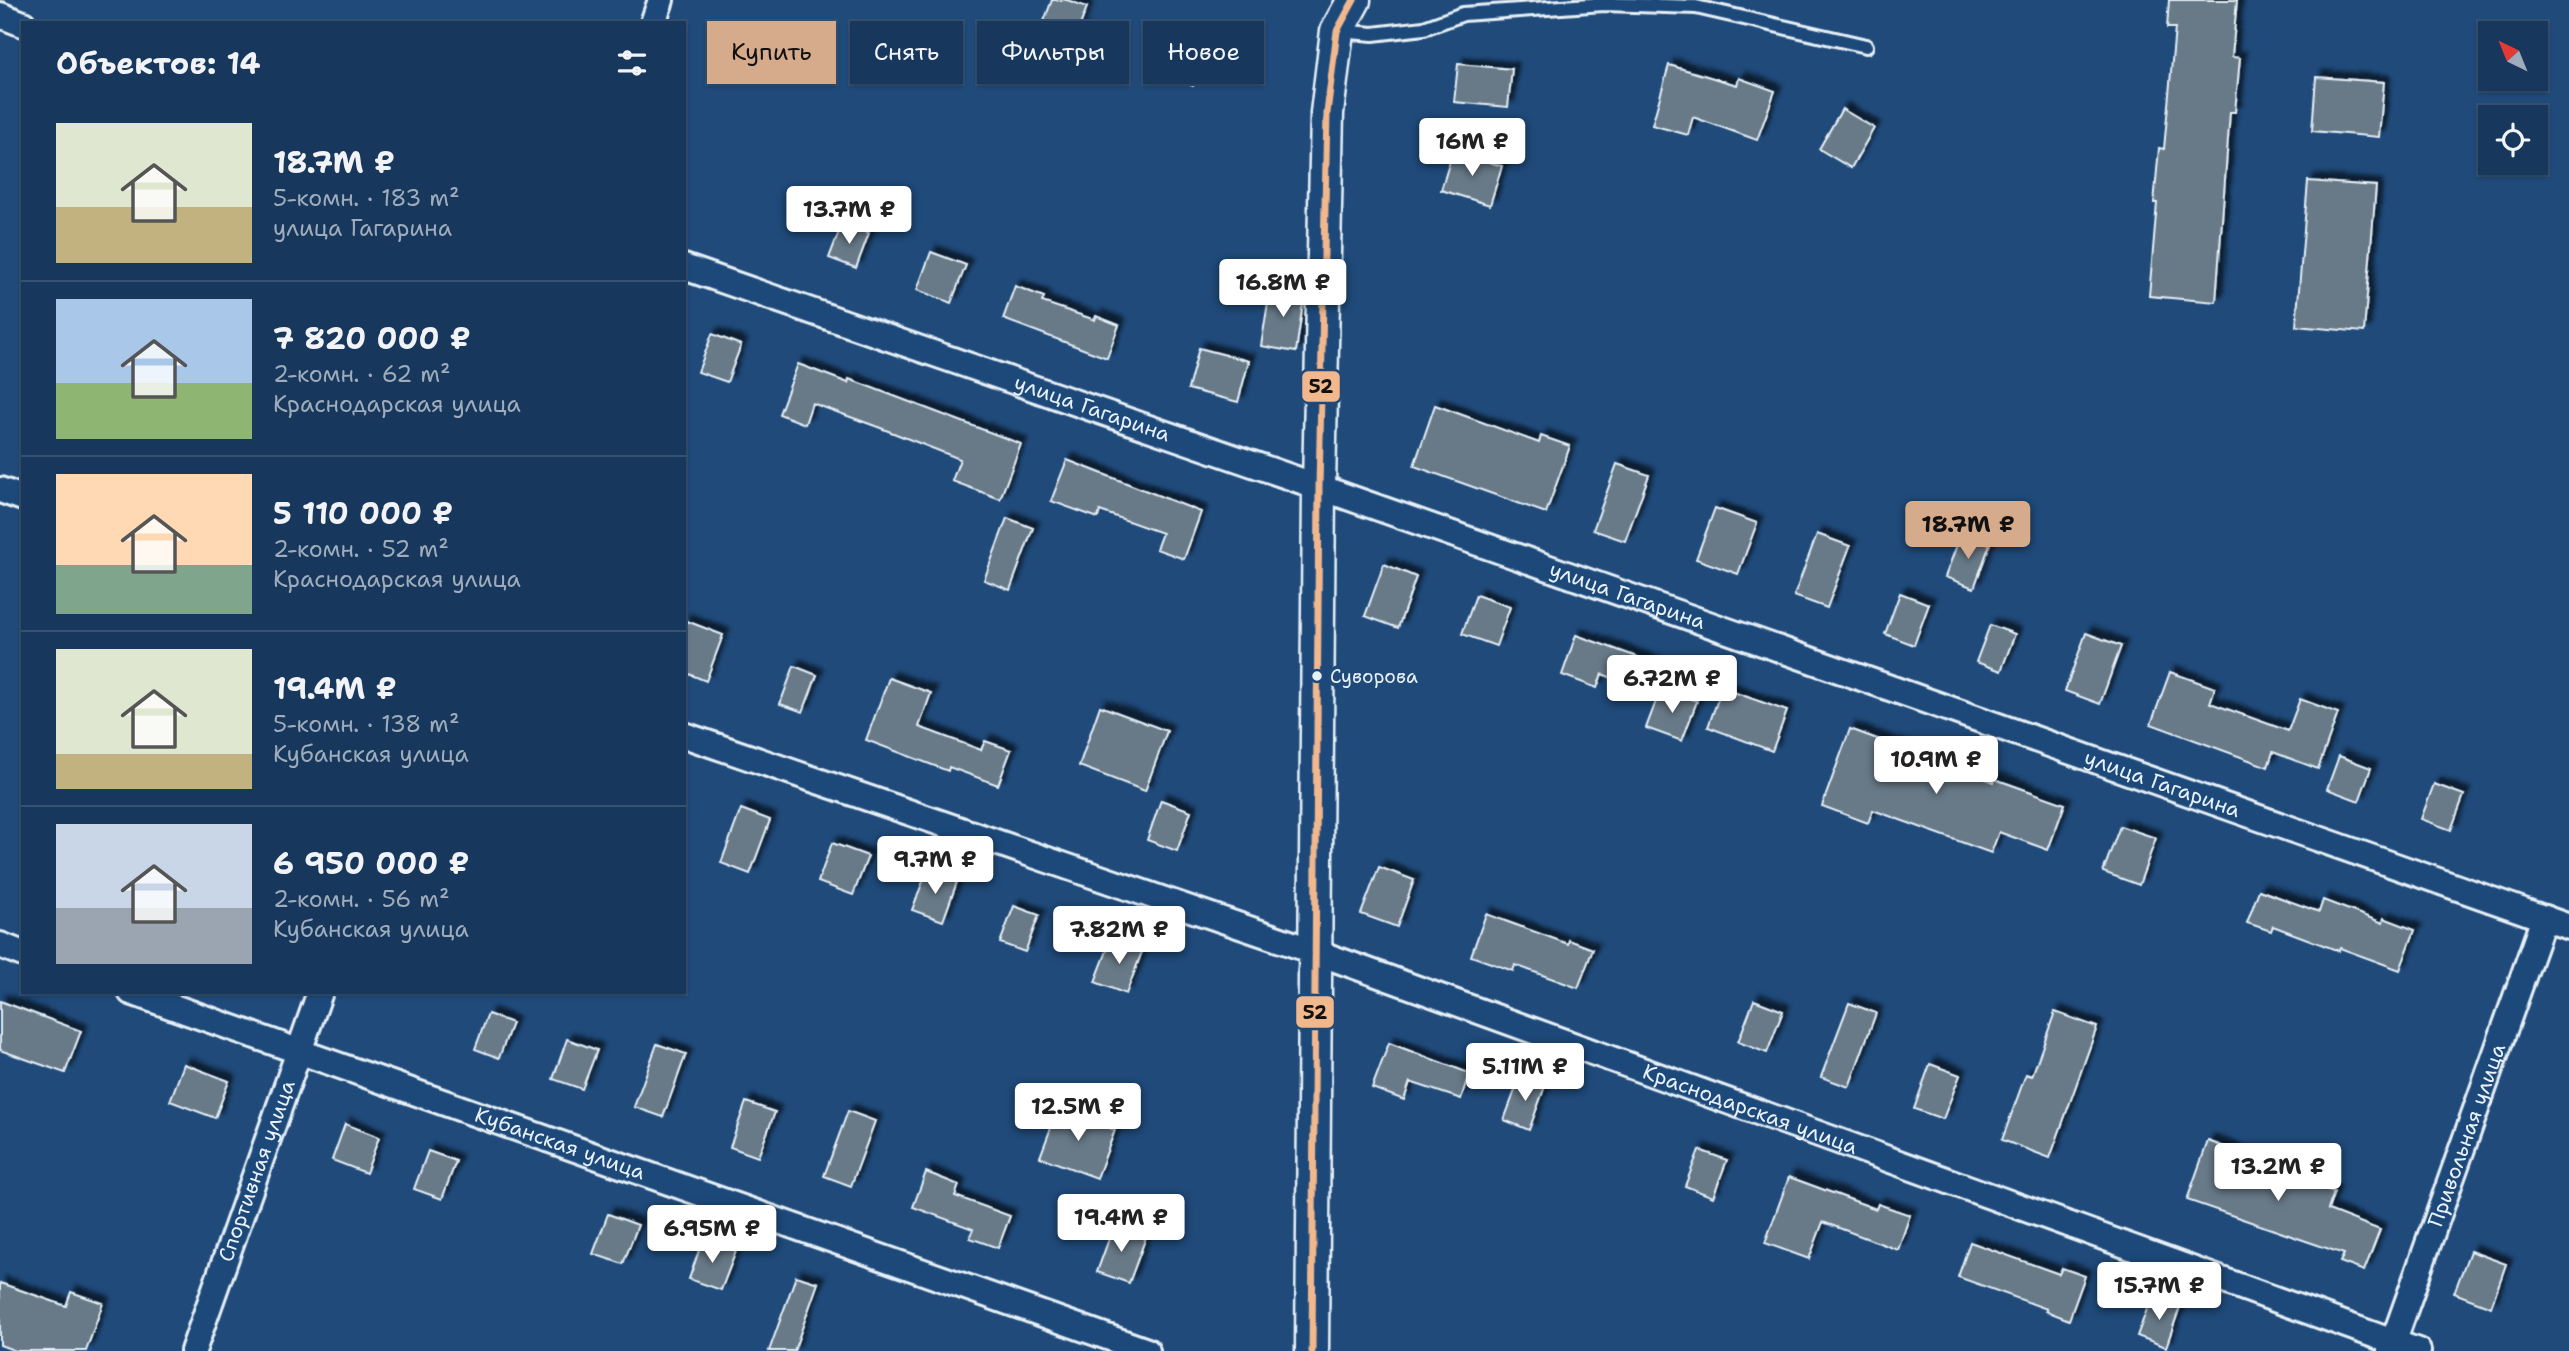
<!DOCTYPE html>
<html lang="ru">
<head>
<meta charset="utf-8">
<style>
	:root { --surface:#17385c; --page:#244365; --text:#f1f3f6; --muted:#9eacbb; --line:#365272; --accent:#d6ab8b }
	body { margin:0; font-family:"Shantell Sans",sans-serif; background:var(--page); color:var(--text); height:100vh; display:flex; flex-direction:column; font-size:26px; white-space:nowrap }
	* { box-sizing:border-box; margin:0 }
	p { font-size:23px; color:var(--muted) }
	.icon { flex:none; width:38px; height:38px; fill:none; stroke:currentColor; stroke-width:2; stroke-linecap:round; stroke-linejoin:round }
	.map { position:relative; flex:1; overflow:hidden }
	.details { position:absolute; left:21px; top:21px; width:665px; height:973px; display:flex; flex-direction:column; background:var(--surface); border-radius:0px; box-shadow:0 2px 5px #0004,0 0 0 2px var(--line) }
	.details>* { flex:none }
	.top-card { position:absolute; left:707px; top:21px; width:665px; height:63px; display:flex; gap:14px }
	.needle { width:46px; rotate:317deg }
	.tools { position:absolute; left:2478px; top:21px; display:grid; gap:14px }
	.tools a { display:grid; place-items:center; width:70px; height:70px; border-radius:0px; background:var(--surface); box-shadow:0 2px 5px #0004,0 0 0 2px var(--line); font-size:35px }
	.price { position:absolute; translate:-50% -60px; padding:0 16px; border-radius:7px; background:#fff; color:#222; font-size:23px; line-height:46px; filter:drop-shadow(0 2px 4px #0008) }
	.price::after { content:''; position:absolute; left:50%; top:42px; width:21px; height:16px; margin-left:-10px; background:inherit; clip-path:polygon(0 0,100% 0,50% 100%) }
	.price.on { background:var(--accent); color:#111 }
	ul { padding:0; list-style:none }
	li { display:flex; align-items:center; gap:21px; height:175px; padding:0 35px }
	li+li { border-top:2px solid var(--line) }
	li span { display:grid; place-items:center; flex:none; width:196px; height:140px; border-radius:0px; color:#555 }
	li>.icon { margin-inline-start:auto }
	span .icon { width:84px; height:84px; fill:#fffc; stroke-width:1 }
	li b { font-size:30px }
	h2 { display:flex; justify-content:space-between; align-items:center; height:84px; padding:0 35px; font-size:30px }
	.pill { padding:0 24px; border-radius:0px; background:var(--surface); box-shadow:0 2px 5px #0004,0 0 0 2px var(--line); font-size:24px; line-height:63px }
	.pill.on { background:var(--accent); color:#111 }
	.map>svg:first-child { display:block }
</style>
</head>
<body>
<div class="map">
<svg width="2569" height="1351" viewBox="0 0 2569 1351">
	<defs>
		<filter id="shadow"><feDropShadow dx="6" dy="-6" stdDeviation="2" flood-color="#0009"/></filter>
	</defs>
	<rect width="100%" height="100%" fill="#1f4a7a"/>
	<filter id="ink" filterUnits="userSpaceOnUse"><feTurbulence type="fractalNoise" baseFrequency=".0143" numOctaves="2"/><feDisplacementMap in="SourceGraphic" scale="14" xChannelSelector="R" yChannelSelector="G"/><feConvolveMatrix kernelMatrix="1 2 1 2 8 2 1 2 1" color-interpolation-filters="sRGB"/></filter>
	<g filter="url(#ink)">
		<g fill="#677a88" stroke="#e8f1f8" stroke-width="2" filter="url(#shadow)">
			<path d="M 1052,0 L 1067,0 L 1087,7 L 1070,52 L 1037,40 Z"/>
			<path d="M 2169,0 L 2237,0 L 2232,57 L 2240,58 L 2235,112 L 2230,112 L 2216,302 L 2149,296 L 2157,203 L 2154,203 L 2159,148 L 2164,149 L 2175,28 L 2167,28 Z"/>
			<path d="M 1183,34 L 1208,44 L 1193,86 L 1168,76 Z"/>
			<path d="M 1458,64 L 1512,69 L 1508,107 L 1454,102 Z"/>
			<path d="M 1669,65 L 1737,85 L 1739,78 L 1775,91 L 1757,140 L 1693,117 L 1688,135 L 1652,125 Z"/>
			<path d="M 2316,77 L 2384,82 L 2379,137 L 2312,131 Z"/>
			<path d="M 1842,109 L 1874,128 L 1851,168 L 1819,149 Z"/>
			<path d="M 1453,151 L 1502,166 L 1490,205 L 1441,190 Z"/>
			<path d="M 2308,181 L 2376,186 L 2364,332 L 2296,326 Z"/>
			<path d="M 842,224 L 869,233 L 856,268 L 829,258 Z"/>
			<path d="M 931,252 L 966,265 L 951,303 L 917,290 Z"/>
			<path d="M 1271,284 L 1289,287 L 1304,296 L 1296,352 L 1261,346 Z"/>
			<path d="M 1015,286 L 1044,297 L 1042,302 L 1095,320 L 1096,316 L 1119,325 L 1107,358 L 1003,319 Z"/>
			<path d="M 712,334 L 741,345 L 727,382 L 698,372 Z"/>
			<path d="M 1199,348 L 1249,361 L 1238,402 L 1188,389 Z"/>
			<path d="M 798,364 L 848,383 L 849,379 L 1021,444 L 1000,499 L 952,481 L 960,459 L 878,427 L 812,403 L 805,424 L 779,414 Z"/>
			<path d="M 1435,405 L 1539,443 L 1541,436 L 1570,446 L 1546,513 L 1414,466 Z"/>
			<path d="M 1067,460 L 1201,512 L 1184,559 L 1156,549 L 1162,533 L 1100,511 L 1098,518 L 1051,501 Z"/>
			<path d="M 1617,464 L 1649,475 L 1625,541 L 1593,530 Z"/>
			<path d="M 1715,508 L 1757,523 L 1738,574 L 1696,559 Z"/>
			<path d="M 1007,518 L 1033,528 L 1010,590 L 984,580 Z"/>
			<path d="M 1817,534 L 1850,546 L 1827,608 L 1794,596 Z"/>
			<path d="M 1961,534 L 1990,544 L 1974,588 L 1945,577 Z"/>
			<path d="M 1384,564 L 1416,577 L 1398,628 L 1365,616 Z"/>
			<path d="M 1900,593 L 1929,604 L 1914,645 L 1885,634 Z"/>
			<path d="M 1476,595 L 1510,607 L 1496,646 L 1462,634 Z"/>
			<path d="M 684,620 L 723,635 L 706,681 L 684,672 Z"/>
			<path d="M 1990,625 L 2015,634 L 2001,671 L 1976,662 Z"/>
			<path d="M 2086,633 L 2121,646 L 2100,704 L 2065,691 Z"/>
			<path d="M 1576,635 L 1657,664 L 1647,691 L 1602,674 L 1597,688 L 1562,675 Z"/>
			<path d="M 794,666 L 817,675 L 803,712 L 780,704 Z"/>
			<path d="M 2170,672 L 2215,688 L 2210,703 L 2288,731 L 2300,699 L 2338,713 L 2318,769 L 2273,752 L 2268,767 L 2151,724 Z"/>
			<path d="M 889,678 L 931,693 L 919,727 L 981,750 L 985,741 L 1011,750 L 998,785 L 949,767 L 948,771 L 866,740 Z"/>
			<path d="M 1661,688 L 1697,701 L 1682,741 L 1646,728 Z"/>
			<path d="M 1722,688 L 1787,711 L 1772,751 L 1708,727 Z"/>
			<path d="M 1100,706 L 1167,731 L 1145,791 L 1079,766 Z"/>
			<path d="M 1850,729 L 1994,782 L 1995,779 L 2065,804 L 2048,850 L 1999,832 L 1991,853 L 1873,810 L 1868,823 L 1822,806 Z"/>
			<path d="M 2339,756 L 2371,768 L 2359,801 L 2327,789 Z"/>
			<path d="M 2434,784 L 2464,795 L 2451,830 L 2421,819 Z"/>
			<path d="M 1161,800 L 1191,811 L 1177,851 L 1147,840 Z"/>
			<path d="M 741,809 L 770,820 L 750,874 L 721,863 Z"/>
			<path d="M 2120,826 L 2156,838 L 2139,885 L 2103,872 Z"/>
			<path d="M 832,843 L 868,856 L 853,895 L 818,882 Z"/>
			<path d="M 1379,867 L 1414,880 L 1397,927 L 1361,914 Z"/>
			<path d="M 927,871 L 957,882 L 943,921 L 912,910 Z"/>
			<path d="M 2259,890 L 2319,912 L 2323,900 L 2383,923 L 2384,918 L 2415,930 L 2400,970 L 2340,948 L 2339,951 L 2273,926 L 2271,931 L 2247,923 Z"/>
			<path d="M 1014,906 L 1039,915 L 1025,952 L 1000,943 Z"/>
			<path d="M 1486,914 L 1568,944 L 1569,940 L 1593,949 L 1578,988 L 1515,965 L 1513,971 L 1471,956 Z"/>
			<path d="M 1112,938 L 1143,949 L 1126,994 L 1095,982 Z"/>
			<path d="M 1754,1000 L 1783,1011 L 1767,1053 L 1738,1042 Z"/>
			<path d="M 0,1001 L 81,1031 L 65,1073 L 0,1050 Z"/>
			<path d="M 1849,1003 L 1876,1013 L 1849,1087 L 1821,1077 Z"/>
			<path d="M 2055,1012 L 2097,1027 L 2050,1158 L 2002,1140 L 2026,1074 L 2032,1076 Z"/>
			<path d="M 488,1014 L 512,1023 L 499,1058 L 475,1049 Z"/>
			<path d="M 567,1039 L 597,1050 L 582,1089 L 553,1079 Z"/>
			<path d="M 1389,1043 L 1469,1073 L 1461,1099 L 1410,1082 L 1404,1100 L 1372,1088 Z"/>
			<path d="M 657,1044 L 686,1054 L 663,1117 L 634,1107 Z"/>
			<path d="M 184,1064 L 229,1081 L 215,1118 L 170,1101 Z"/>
			<path d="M 1930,1064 L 1960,1075 L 1943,1119 L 1914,1109 Z"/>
			<path d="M 1520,1077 L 1545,1086 L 1529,1130 L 1504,1120 Z"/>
			<path d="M 746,1102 L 775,1112 L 758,1157 L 730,1147 Z"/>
			<path d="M 1058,1109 L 1115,1130 L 1097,1178 L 1040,1157 Z"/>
			<path d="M 848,1111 L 875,1121 L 851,1186 L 824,1176 Z"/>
			<path d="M 345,1124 L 379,1137 L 366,1173 L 332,1160 Z"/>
			<path d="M 2208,1141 L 2287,1170 L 2285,1175 L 2334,1192 L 2328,1210 L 2380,1230 L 2364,1271 L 2340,1262 L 2344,1254 L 2187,1200 Z"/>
			<path d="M 1699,1150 L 1727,1160 L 1713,1197 L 1685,1186 Z"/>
			<path d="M 428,1151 L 456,1161 L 442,1199 L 414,1189 Z"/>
			<path d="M 926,1172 L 959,1185 L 955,1196 L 1010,1216 L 998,1248 L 970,1238 L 973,1229 L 913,1207 Z"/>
			<path d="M 1789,1177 L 1876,1209 L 1878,1204 L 1910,1215 L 1898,1250 L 1823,1222 L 1809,1259 L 1765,1243 Z"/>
			<path d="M 608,1214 L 638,1225 L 623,1264 L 593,1254 Z"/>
			<path d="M 1114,1225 L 1146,1237 L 1129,1283 L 1097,1272 Z"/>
			<path d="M 703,1239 L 736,1251 L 721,1290 L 689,1279 Z"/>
			<path d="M 1970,1242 L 2059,1274 L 2062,1268 L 2085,1276 L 2069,1320 L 2046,1311 L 2047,1309 L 1958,1277 Z"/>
			<path d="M 2470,1251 L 2506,1264 L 2491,1307 L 2454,1293 Z"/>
			<path d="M 796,1276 L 818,1283 L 794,1351 L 769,1351 Z"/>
			<path d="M 0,1283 L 66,1306 L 71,1292 L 103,1303 L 86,1351 L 16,1351 L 0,1345 Z"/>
			<path d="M 2152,1296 L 2180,1307 L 2166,1347 L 2137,1336 Z"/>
		</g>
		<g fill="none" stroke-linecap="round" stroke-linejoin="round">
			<g stroke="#e8f1f8" stroke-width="18">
				<path id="service" d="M 1339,31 L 1373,34 L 1424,28 L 1463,14 L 1604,4 L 1696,7 L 1866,46"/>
			</g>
			<g stroke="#e8f1f8" stroke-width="30">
				<g id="minor">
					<path d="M 0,15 L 23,24"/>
					<path d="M 653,23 L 661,0"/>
					<path id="s1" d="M 684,267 L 1319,487 L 2569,927"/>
					<path d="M 0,490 L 23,498"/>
					<path id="s2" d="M 684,735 L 1316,952 L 2418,1351"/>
					<path d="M 0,945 L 23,954"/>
					<path id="s3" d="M 131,992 L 1147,1351"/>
					<path id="s4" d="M 193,1351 L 320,992"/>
					<path id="s5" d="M 2390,1351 L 2544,918"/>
				</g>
			</g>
			<g stroke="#e8f1f8" stroke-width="37">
				<path id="tertiary" d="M 1312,1351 L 1319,487 L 1327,113 L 1337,31 L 1354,0"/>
			</g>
			<use href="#service" stroke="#1f4a7a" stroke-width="12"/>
			<use href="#minor" stroke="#1f4a7a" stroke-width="24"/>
			<use href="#tertiary" stroke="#1f4a7a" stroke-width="32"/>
			<g stroke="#1f4a7a" stroke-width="12">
				<path id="bus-1" d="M 1312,1351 L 1319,487 L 1327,113 L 1337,31 L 1354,0"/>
			</g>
			<use href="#bus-1" stroke="#f1b78d" stroke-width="7"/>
		</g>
	</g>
	<circle fill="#e8f1f8" stroke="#1f4a7a" stroke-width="2.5" cx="1317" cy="676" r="6"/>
	<g text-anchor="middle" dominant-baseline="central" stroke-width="7" stroke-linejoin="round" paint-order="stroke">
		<g font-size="19" fill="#e8f1f8" stroke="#1f4a7a" text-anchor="start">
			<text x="1330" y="676">Суворова</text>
		</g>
		<g font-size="21" fill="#e8f1f8" stroke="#1f4a7a">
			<text stroke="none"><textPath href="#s1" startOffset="432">улица Гагарина</textPath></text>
			<text stroke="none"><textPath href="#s1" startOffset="999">улица Гагарина</textPath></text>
			<text stroke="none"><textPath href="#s1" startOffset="1566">улица Гагарина</textPath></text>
			<text stroke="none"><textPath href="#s2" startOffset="1130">Краснодарская улица</textPath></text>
			<text stroke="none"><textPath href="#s5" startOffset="229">Привольная улица</textPath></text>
			<text stroke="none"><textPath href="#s3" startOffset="455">Кубанская улица</textPath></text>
			<text stroke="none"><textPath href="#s4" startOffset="191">Спортивная улица</textPath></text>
		</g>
	</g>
	<g stroke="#1f4a7a" stroke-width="2.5">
		<rect x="1301" y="370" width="40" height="33" rx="7" fill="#f1b78d"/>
		<rect x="1295" y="995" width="40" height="34" rx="7" fill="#f1b78d"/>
	</g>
	<g font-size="19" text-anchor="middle" font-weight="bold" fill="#111">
		<text x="1321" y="393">52</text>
		<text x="1315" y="1019">52</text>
	</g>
</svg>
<div class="tools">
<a><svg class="needle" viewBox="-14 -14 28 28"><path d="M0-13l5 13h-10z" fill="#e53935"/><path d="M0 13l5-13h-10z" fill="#9eacbb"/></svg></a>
<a><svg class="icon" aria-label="locate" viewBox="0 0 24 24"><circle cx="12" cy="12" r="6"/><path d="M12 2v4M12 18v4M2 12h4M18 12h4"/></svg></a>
</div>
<b class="price" style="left:1472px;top:178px">16M ₽</b>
<b class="price" style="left:849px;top:246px">13.7M ₽</b>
<b class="price" style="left:1283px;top:319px">16.8M ₽</b>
<b class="price on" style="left:1968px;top:561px">18.7M ₽</b>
<b class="price" style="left:1672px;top:715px">6.72M ₽</b>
<b class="price" style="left:1936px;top:796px">10.9M ₽</b>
<b class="price" style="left:935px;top:896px">9.7M ₽</b>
<b class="price" style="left:1119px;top:966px">7.82M ₽</b>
<b class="price" style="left:1525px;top:1103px">5.11M ₽</b>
<b class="price" style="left:1078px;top:1143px">12.5M ₽</b>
<b class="price" style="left:2278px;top:1203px">13.2M ₽</b>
<b class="price" style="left:1121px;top:1254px">19.4M ₽</b>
<b class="price" style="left:712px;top:1265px">6.95M ₽</b>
<b class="price" style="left:2159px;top:1322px">15.7M ₽</b>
<div class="top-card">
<a class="pill on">Купить</a>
<a class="pill">Снять</a>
<a class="pill">Фильтры</a>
<a class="pill">Новое</a>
</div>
<section class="details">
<h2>Объектов: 14<svg class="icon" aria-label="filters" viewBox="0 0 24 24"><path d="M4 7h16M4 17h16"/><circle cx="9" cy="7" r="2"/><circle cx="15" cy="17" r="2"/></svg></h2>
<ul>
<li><span style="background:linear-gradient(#dfe7d0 60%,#c2b280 0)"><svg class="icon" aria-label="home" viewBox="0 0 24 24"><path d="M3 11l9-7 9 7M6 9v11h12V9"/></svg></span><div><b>18.7M ₽</b><p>5-комн. · 183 m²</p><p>улица Гагарина</p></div></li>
<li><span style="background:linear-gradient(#a9c7e8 60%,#8fb573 0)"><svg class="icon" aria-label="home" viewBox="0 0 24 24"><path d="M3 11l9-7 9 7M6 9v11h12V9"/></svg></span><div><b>7 820 000 ₽</b><p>2-комн. · 62 m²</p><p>Краснодарская улица</p></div></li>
<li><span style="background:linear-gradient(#ffd9b3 65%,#7fa58c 0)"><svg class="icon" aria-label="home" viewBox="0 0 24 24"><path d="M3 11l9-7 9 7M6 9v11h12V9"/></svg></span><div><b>5 110 000 ₽</b><p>2-комн. · 52 m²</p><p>Краснодарская улица</p></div></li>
<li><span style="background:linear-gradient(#dfe7d0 75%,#c2b280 0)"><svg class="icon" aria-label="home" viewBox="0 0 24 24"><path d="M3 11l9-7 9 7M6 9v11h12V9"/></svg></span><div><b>19.4M ₽</b><p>5-комн. · 138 m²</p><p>Кубанская улица</p></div></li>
<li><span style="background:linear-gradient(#c9d6e8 60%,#9aa5b1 0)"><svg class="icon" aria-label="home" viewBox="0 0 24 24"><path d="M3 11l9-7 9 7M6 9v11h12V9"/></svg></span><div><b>6 950 000 ₽</b><p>2-комн. · 56 m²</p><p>Кубанская улица</p></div></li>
</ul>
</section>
</div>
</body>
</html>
